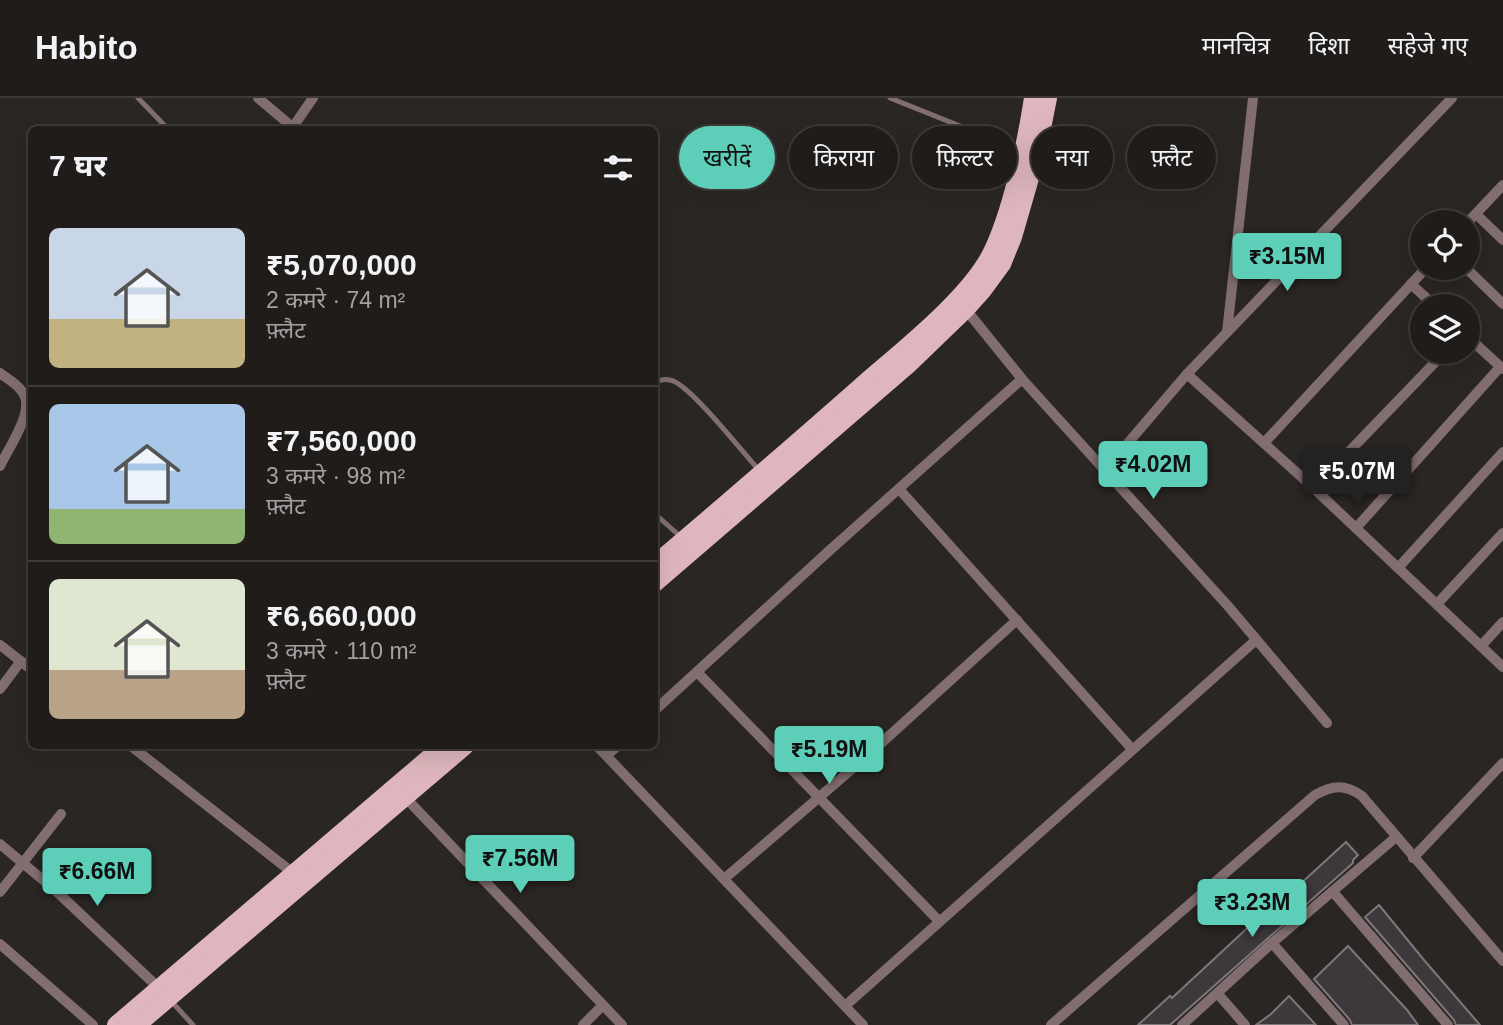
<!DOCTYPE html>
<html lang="hi">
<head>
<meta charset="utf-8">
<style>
	:root { --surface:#201c1a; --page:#2d2927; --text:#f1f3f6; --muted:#a2a1a2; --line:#3d3a39; --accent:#5dceb8 }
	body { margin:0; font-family:Helvetica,"Noto Sans Devanagari",sans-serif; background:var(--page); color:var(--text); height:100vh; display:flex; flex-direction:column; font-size:26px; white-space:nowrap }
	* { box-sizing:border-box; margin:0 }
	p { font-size:23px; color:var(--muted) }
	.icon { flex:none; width:38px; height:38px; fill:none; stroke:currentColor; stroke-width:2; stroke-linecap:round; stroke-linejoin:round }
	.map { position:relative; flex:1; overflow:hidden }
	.sheet { position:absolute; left:28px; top:28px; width:630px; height:623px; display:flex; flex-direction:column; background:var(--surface); border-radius:10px; box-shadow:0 7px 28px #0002,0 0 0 2px var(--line) }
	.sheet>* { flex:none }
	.guide { position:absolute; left:679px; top:28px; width:665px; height:63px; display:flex; gap:14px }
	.tools { position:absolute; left:1410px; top:112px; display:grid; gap:14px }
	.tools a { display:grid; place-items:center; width:70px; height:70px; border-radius:50%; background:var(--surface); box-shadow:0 7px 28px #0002,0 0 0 2px var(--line); font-size:35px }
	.price { position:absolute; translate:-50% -60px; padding:0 16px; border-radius:7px; background:var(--accent); color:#111; font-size:23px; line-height:46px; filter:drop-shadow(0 2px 4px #0008) }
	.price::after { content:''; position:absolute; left:50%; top:42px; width:21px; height:16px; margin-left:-10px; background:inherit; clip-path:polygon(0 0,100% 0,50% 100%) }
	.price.active { background:#222; color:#fff }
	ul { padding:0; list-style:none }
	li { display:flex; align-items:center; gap:21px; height:175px; padding:0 21px }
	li+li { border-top:2px solid var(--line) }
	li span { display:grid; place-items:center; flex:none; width:196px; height:140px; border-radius:10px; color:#555 }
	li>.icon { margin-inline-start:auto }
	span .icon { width:84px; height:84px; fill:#fffc; stroke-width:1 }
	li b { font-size:30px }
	h2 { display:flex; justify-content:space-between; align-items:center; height:84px; padding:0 21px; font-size:30px }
	.chip { padding:0 24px; border-radius:32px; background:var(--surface); box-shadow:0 7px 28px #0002,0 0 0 2px var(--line); font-size:24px; line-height:63px }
	.chip.active { background:var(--accent); color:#111 }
	header { display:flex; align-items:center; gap:42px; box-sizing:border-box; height:98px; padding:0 35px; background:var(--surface); border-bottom:2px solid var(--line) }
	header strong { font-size:33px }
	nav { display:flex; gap:38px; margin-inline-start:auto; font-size:24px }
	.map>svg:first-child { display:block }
</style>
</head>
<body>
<header>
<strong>Habito</strong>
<nav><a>मानचित्र</a><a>दिशा</a><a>सहेजे गए</a></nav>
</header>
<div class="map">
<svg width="1503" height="927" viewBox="0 0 1503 927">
	<rect width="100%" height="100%" fill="#2a2623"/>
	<g fill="#3d383b" stroke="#7d777a" stroke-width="2">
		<path d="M 1346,744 L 1358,757 L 1353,762 L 1353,765 L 1170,927 L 1138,927 L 1170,898 L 1172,900 L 1257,821 L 1260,823 Z"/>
		<path d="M 1379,807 L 1424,862 L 1480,927 L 1456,927 L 1454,922 L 1365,819 Z"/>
		<path d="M 1348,848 L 1407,912 L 1418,927 L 1352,927 L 1350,922 L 1314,881 Z"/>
		<path d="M 1289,898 L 1316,927 L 1256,927 L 1271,916 Z"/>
	</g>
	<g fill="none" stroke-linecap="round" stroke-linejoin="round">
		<g stroke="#826e71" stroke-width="5">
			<path d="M 138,0 L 169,32"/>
			<path d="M 890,0 L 1020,52"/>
			<path d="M 654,285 C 659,282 665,281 670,282 C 689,285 743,355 759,372"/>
			<path d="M 654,415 L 682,440"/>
			<path d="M 171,903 L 193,927"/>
		</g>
		<g stroke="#826e71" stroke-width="10">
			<path d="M 258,0 L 296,32"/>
			<path d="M 293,29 L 313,0"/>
			<path d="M 1476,116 L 1503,142"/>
			<path d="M 1468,124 L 1503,87"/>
			<path d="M 1466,170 L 1503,206"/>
			<path d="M 1411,186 L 1435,208"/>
			<path d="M 963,208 L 1022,281 L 1228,508 L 1327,625"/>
			<path d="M 1227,234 L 1253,0"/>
			<path d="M 1468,239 L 1503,271"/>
			<path d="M 0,275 C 9,282 21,288 25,299 C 32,317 8,351 0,368"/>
			<path d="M 1187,276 L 1306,383 L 1503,569"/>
			<path d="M 1264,345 L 1426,170"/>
			<path d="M 1104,373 L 1187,276 L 1452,0"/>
			<path d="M 1314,390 L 1445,254"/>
			<path d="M 899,391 L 1132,651"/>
			<path d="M 1356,430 L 1500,269"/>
			<path d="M 1398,470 L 1503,354"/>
			<path d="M 1437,506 L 1503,435"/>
			<path d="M 0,547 L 32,572"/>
			<path d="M 1481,548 L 1503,524"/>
			<path d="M 697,574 L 939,823"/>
			<path d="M 0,591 L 21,563"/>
			<path d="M 654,613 L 830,452 L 1022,281"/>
			<path d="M 131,648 L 293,775"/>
			<path d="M 597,648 L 863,927"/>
			<path d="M 607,657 L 618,648"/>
			<path d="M 402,696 L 622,927"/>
			<path d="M 0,746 L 55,792 L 162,893"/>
			<path d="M 1413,760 L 1503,665"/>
			<path d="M 724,781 L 867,658 L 1017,522"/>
			<path d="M 0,794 L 61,716"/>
			<path d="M 1333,794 L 1448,927"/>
			<path d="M 1272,845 L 1344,927"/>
			<path d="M 0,846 L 93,927"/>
			<path d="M 1218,896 L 1245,927"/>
			<path d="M 845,908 L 1256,542"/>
			<path d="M 583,927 L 603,907"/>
			<path d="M 1051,927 L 1315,697 C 1333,687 1345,686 1362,698 L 1503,863"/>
			<path d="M 1182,927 L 1272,845 L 1396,739"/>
		</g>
		<g stroke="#dfb6bd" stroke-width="18">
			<path d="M 654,467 C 726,406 797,345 867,283 C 904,251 967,201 990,158 C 1011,117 1026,46 1033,0"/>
			<path d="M 654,486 L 908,267 L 966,211 L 983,192 L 1002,166 L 1013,139 L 1037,56 L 1048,0"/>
			<path d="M 116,927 L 443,648"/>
			<path d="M 137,927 L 465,648"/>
		</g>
	</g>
</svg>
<div class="tools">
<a><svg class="icon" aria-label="locate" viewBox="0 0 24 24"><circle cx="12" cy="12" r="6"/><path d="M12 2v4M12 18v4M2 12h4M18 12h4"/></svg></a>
<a><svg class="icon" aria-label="layers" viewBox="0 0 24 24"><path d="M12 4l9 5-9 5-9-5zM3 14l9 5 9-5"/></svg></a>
</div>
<b class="price" style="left:1287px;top:195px">₹3.15M</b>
<b class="price" style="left:1153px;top:403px">₹4.02M</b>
<b class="price active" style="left:1357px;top:410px">₹5.07M</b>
<b class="price" style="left:829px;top:688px">₹5.19M</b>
<b class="price" style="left:520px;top:797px">₹7.56M</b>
<b class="price" style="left:97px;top:810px">₹6.66M</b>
<b class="price" style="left:1252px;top:841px">₹3.23M</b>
<div class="guide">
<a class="chip active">खरीदें</a>
<a class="chip">किराया</a>
<a class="chip">फ़िल्टर</a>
<a class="chip">नया</a>
<a class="chip">फ़्लैट</a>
</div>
<section class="sheet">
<h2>7 घर<svg class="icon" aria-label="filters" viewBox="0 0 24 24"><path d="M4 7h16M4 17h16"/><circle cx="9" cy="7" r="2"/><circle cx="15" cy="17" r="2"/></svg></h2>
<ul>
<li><span style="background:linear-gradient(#c9d6e8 65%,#c2b280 0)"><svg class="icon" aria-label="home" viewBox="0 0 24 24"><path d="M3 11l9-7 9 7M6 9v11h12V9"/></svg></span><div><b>₹5,070,000</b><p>2 कमरे · 74 m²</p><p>फ़्लैट</p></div></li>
<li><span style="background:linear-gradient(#a9c7e8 75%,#8fb573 0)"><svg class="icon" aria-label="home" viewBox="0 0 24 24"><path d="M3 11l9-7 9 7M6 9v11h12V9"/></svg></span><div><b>₹7,560,000</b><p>3 कमरे · 98 m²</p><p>फ़्लैट</p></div></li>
<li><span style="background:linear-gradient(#dfe7d0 65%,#b9a48a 0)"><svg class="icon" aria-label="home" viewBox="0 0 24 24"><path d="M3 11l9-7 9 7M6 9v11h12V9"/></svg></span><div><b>₹6,660,000</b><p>3 कमरे · 110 m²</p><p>फ़्लैट</p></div></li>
</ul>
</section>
</div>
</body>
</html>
